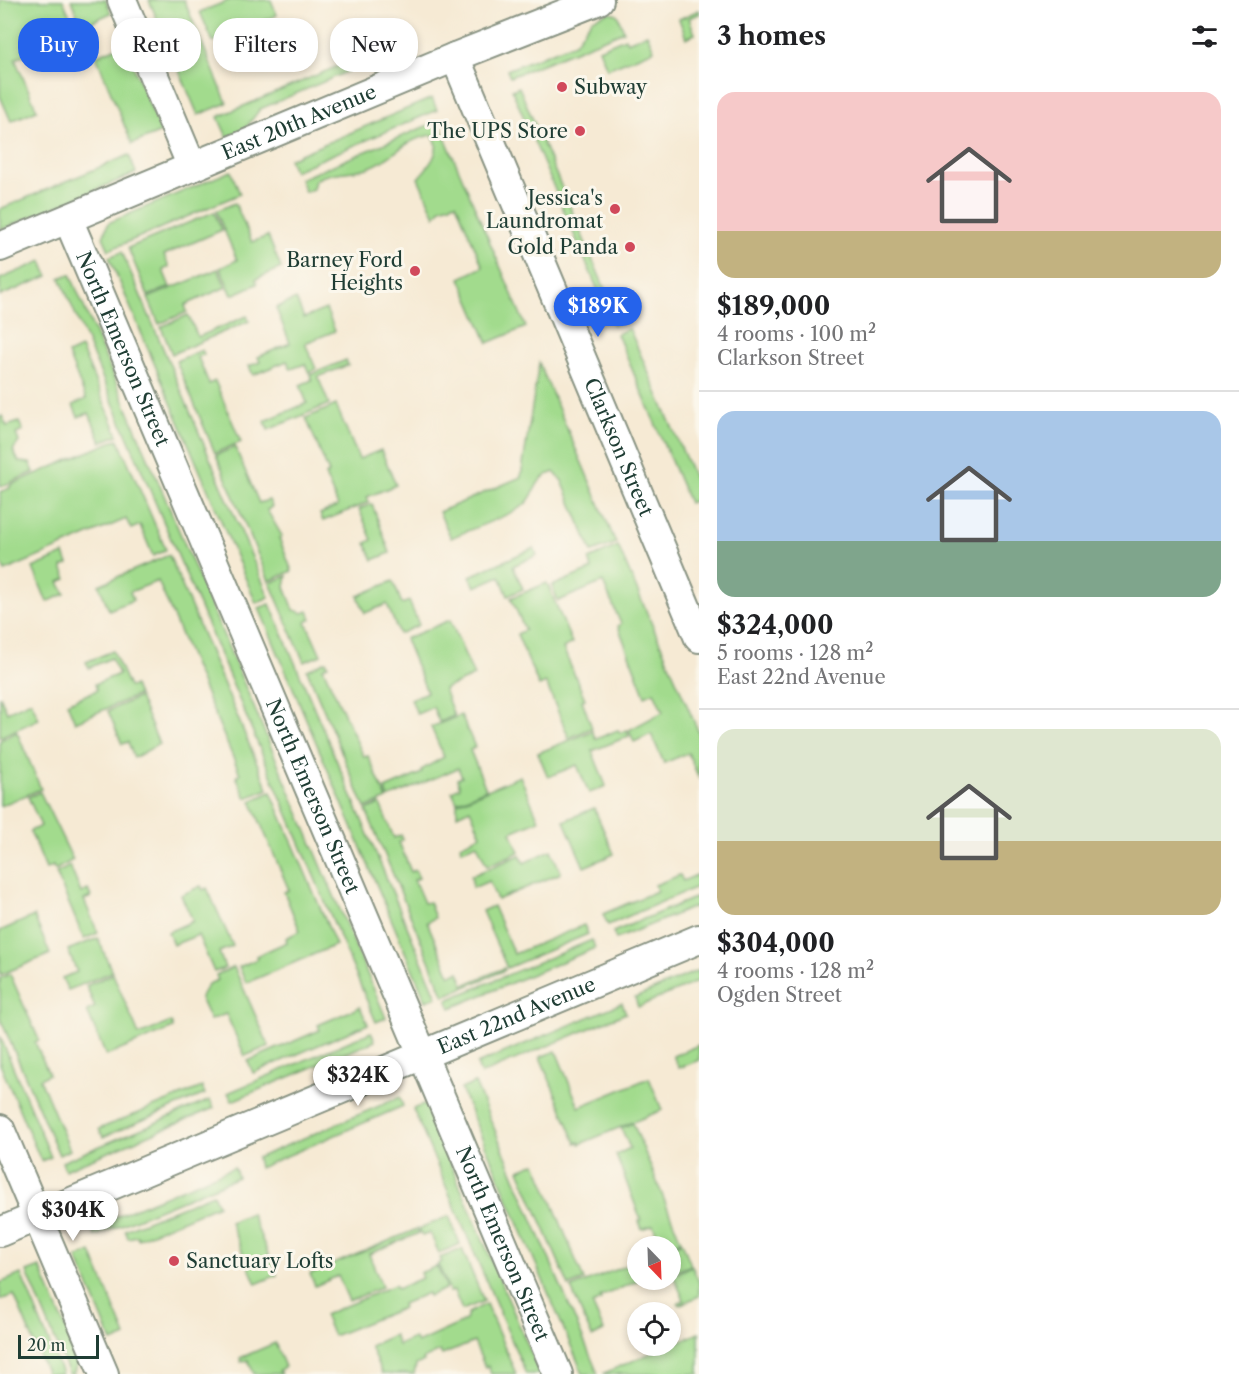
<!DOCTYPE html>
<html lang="en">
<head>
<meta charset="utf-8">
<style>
	:root { --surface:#fff; --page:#f2f2f2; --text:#202124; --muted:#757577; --line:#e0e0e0; --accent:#2563eb }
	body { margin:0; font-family:"Libre Caslon Text",serif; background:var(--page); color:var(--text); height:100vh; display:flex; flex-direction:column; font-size:22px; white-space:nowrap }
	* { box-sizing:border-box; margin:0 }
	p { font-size:20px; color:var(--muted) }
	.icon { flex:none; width:33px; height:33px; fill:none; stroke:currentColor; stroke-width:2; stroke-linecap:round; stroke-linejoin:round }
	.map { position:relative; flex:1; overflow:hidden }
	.details { display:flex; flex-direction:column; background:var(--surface); width:540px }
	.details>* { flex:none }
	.banner { position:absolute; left:18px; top:18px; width:570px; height:54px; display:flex; gap:12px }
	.needle { width:39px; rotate:157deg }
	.buttons { position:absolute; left:627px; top:1236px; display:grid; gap:12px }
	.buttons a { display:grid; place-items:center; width:54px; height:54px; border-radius:50%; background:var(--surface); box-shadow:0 3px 9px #0003; font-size:30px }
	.scale { position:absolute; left:18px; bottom:15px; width:81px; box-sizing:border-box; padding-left:6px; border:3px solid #1f3d34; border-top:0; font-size:16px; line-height:21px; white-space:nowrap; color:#1f3d34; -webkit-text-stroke:4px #fbf7ec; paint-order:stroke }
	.price { position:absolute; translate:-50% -51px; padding:0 14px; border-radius:21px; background:#fff; color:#222; font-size:20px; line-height:39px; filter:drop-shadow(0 2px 3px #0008) }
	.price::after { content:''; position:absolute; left:50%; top:36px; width:18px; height:14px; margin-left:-9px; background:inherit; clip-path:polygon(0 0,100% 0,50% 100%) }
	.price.selected { background:var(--accent); color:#fff }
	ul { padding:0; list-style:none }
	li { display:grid; align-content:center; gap:12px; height:318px; padding:0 18px }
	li+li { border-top:2px solid var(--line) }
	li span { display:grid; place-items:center; height:186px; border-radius:18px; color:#555 }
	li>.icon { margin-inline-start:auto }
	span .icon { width:108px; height:108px; fill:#fffc; stroke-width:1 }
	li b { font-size:26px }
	h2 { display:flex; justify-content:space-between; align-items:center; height:72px; padding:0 18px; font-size:26px }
	.chip { padding:0 21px; border-radius:24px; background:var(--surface); box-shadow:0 3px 9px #0003; font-size:21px; line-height:54px }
	.chip.selected { background:var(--accent); color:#fff }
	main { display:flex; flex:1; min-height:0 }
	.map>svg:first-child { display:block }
</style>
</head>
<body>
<main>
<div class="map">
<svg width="699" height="1374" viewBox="0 0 699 1374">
	<rect width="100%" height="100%" fill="#fbf7ec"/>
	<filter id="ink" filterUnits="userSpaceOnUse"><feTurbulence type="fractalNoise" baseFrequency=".0167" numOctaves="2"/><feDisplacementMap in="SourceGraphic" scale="12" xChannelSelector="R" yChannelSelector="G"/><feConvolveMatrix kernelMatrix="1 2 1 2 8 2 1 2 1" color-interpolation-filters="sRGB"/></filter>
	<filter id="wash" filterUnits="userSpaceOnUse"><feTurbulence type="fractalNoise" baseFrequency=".008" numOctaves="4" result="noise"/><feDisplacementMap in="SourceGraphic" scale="24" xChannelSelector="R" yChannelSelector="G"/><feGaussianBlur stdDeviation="1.35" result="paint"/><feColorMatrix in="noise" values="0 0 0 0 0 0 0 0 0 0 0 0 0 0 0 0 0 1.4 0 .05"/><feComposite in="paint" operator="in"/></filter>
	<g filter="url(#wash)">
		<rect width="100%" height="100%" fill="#f6ead4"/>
		<g fill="#a2db8d" stroke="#608c60" stroke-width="1.5">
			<path d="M 0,0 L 63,0 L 77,32 L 15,59 L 37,110 L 11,121 L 0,96 Z"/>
			<path d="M 71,0 L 106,0 L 111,13 L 82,26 Z"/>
			<path d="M 149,0 L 184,0 L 227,103 L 198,115 Z"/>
			<path d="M 230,0 L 271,0 L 277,15 L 213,42 L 200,12 Z"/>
			<path d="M 699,10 L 699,14 L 689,18 L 695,34 L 686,38 L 679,19 Z"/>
			<path d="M 609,12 L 617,14 L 624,31 L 510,77 L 507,70 L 575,43 L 592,19 Z"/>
			<path d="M 647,34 L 654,50 L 607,69 L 599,49 L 625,38 L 627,42 Z"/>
			<path d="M 404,38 L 407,46 L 260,109 L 245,129 L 227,137 L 218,117 Z"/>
			<path d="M 124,44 L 161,132 L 132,144 L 96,56 Z"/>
			<path d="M 519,87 L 619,322 L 613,325 L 512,90 Z"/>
			<path d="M 432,98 L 437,110 L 294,171 L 289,159 Z"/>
			<path d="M 438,121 L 526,327 L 488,343 L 460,278 L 483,267 L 456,203 L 441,208 L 435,216 L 418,178 C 429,166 443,151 433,135 C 402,139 395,158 370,167 C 352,174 332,170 315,180 L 313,189 L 305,192 L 300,179 Z"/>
			<path d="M 129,155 L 136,173 L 0,230 L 0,209 Z"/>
			<path d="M 231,171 L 240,194 L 109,250 L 103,237 L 108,223 Z"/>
			<path d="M 235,203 L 252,242 L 268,236 L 281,268 L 256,279 L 257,284 L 232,295 L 220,268 L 237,260 L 216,211 Z"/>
			<path d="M 214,212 L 222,230 L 164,255 L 169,267 L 163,270 L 170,287 L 148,296 L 128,248 Z"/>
			<path d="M 122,252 L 269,597 L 256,603 L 109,257 Z"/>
			<path d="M 42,261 L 48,276 L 0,296 L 0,279 Z"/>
			<path d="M 218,269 L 226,287 L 185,305 L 187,312 L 159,324 L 148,298 Z"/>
			<path d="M 70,274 L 386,1018 L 376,1022 L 60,278 Z"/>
			<path d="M 296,299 L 304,318 L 326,309 L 335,331 L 305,343 L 316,369 L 309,373 L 305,364 L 291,369 L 287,361 L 253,375 L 249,366 L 260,362 L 258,357 L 290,343 L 276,308 Z"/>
			<path d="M 188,315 L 198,337 L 247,316 L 249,321 L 172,354 L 161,327 Z"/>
			<path d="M 629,328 L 699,489 L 699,499 L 689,503 L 617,334 Z"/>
			<path d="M 81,348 L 118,435 L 101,442 L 89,413 L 78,417 L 73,405 L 86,399 L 68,354 Z"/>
			<path d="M 202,350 L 204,354 L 198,357 L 209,384 L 215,381 L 241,442 L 215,453 L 176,361 Z"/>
			<path d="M 346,360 L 348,365 L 318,377 L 329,404 L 268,430 L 265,421 L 307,403 L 300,385 L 312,380 L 310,375 Z"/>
			<path d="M 539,363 L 616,543 L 592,552 L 562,481 L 554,472 C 531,480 538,494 524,505 C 508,517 470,529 451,538 L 439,512 L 521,477 Z"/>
			<path d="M 336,405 L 359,459 L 381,450 L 396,485 L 367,497 L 369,502 L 323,521 L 320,514 L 338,506 L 325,475 L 329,473 L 306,418 Z"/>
			<path d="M 2,416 L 7,426 L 19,422 L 23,431 L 16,434 L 19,442 L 13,450 L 19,462 L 30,463 L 34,472 L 0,487 L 0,417 Z"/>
			<path d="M 118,439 L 166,550 L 153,556 L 140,525 L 131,529 L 126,519 L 5,571 L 0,561 L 0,492 L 10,488 L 10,485 Z"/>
			<path d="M 235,447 L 259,503 L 269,500 L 272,507 L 267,510 L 282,536 L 279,538 L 292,571 L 269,581 L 216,455 Z"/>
			<path d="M 372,504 L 390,553 L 373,560 L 366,543 L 372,540 L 359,509 Z"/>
			<path d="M 618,546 L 699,733 L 699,779 L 688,753 L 664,763 L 651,734 L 634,742 L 629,730 L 663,712 L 654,692 L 645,696 L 618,626 L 621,624 L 603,582 L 558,601 L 552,586 L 592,569 L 589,559 Z"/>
			<path d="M 534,548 L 537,555 L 513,566 L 523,589 L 508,596 L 500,576 L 475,587 L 470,576 Z"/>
			<path d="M 64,554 L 68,564 L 62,567 L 67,579 L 59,582 L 65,594 L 47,602 L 33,568 Z"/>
			<path d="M 169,555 L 268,789 L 246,798 L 236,776 L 240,774 L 158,581 L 130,592 L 133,600 L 109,610 L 99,585 Z"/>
			<path d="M 287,576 L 285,587 L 294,610 L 303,613 L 308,611 L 311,619 L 306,622 L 321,655 L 304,662 L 270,583 Z"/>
			<path d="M 393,581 L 402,604 L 409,601 L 419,625 L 399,634 L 387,604 L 365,613 L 358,596 Z"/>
			<path d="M 547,583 L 572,643 L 563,648 L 585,699 L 582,700 L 592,728 L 569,738 L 546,683 L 539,686 L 517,634 L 525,630 L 511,598 Z"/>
			<path d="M 270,604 L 437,997 L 426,1001 L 259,608 Z"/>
			<path d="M 450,620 L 474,676 L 444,689 L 454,716 L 439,722 L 433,707 L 417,714 L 411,699 L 427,692 L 405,639 Z"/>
			<path d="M 113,651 L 129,687 L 134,686 L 138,695 L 75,722 L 67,703 L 97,690 L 95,684 L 119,674 L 111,658 L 89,668 L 86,662 Z"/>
			<path d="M 326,661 L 328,665 L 323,668 L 364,757 L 368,756 L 387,799 L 365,808 L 307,670 Z"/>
			<path d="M 0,696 L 7,712 L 31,701 L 39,719 L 0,737 Z"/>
			<path d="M 139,697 L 159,744 L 134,758 L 128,742 L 122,744 L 108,711 Z"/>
			<path d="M 461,715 L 475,747 L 470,750 L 486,789 L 457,802 L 452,791 L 460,787 L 457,779 L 462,777 L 458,768 L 388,798 L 385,789 L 422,773 L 421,770 L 444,757 L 431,727 Z"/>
			<path d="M 618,730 L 620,733 L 627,730 L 629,736 L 592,751 L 606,786 L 589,793 L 577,765 L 548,777 L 538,753 L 592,731 L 596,739 Z"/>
			<path d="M 17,732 L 41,789 L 0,806 L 0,740 Z"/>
			<path d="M 520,776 L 539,820 L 511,832 L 519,852 L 487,866 L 477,844 L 462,850 L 460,845 L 481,835 L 470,809 L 457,815 L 457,803 Z"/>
			<path d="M 40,792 L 73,860 L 55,870 L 53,866 L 46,869 L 30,831 L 41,826 L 28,797 Z"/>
			<path d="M 271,792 L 336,945 L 246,983 L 239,967 L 257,959 L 256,956 L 287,942 L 286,938 L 300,931 L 284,892 L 289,890 L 251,801 Z"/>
			<path d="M 380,804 L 394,838 L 401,835 L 403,840 L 399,842 L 411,872 L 415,870 L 419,878 L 414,880 L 424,903 L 429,902 L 435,918 L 427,922 L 450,975 L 459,972 L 464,985 L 504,968 L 505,970 L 444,996 L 366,810 Z"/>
			<path d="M 594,808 L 614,854 L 584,867 L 564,821 Z"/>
			<path d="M 551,850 L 561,873 L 497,900 L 489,881 L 473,888 L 471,876 L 520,855 L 524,863 Z"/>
			<path d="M 70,866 L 81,893 L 88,890 L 91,897 L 84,900 L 98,933 L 84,939 L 56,873 Z"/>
			<path d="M 699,874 L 699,886 L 608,925 L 603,914 L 657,891 L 655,885 L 680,875 L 683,881 Z"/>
			<path d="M 201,886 L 203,890 L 207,888 L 233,946 L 219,952 L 225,968 L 214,972 L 198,935 L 173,945 L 168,932 L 193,921 L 181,895 Z"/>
			<path d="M 699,896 L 699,905 L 616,939 L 613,932 Z"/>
			<path d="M 493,906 L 514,954 L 584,925 L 588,934 L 507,968 L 482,911 Z"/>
			<path d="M 34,916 L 50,954 L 0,975 L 0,931 Z"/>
			<path d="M 98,938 L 112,972 L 68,990 L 62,978 L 77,972 L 68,950 Z"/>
			<path d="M 592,940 L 595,948 L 451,1008 L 447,1000 Z"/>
			<path d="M 234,967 L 269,1046 L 245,1056 L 226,1014 L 210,1020 L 200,998 L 208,984 L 218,980 L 216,975 Z"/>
			<path d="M 699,970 L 699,981 L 638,1007 L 635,998 Z"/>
			<path d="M 10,974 L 39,1040 L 35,1042 L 49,1074 L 40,1079 L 70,1150 L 59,1155 L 0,1018 L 0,978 Z"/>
			<path d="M 113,974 L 139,1035 L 171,1022 L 173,1028 L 106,1056 L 87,1011 L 95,1007 L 86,986 Z"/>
			<path d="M 622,1003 L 626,1013 L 481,1074 L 477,1064 Z"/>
			<path d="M 360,1007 L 368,1024 L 253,1073 L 248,1061 L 320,1030 L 318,1025 Z"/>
			<path d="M 371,1032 L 375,1041 L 232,1101 L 228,1093 Z"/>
			<path d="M 0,1036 L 51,1157 L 41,1161 L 0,1064 Z"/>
			<path d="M 699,1045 L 699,1060 L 679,1068 L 673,1056 Z"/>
			<path d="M 556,1051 L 579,1107 L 649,1078 L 662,1110 L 580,1144 L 579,1142 L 576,1143 L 540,1057 Z"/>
			<path d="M 475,1083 L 598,1374 L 583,1374 L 461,1089 Z"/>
			<path d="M 202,1087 L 205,1094 L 103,1137 L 99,1129 Z"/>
			<path d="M 400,1097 L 403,1106 L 259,1168 L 257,1158 Z"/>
			<path d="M 210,1100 L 214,1108 L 65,1170 L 62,1162 Z"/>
			<path d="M 425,1104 L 540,1374 L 526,1374 L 413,1109 Z"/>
			<path d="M 633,1123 L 681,1241 L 668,1246 L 656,1246 L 653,1241 L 658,1238 L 653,1225 L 642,1229 L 639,1221 L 641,1220 L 616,1155 L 630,1148 L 621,1128 Z"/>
			<path d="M 536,1163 L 584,1280 L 569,1286 L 519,1170 Z"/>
			<path d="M 234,1167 L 238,1177 L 95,1236 L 91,1227 Z"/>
			<path d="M 213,1194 L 218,1205 L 138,1239 L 137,1236 L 128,1238 L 125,1230 Z"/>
			<path d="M 251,1213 L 277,1275 L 256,1284 L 230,1222 Z"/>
			<path d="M 449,1216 L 460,1244 L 439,1253 L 430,1233 L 422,1236 L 419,1229 Z"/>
			<path d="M 417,1229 L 419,1233 L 369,1254 L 382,1287 L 349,1301 L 338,1276 L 315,1286 L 310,1274 Z"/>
			<path d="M 682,1242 L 691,1265 L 672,1273 L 671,1247 Z"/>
			<path d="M 462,1249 L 484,1301 L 462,1310 L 454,1291 L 450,1292 L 438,1264 L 442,1262 L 440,1258 Z"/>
			<path d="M 91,1252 L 126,1336 L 112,1342 L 77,1258 Z"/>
			<path d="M 637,1261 L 638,1280 L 640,1280 L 600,1297 L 601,1300 L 592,1304 L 604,1331 L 592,1337 L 571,1288 Z"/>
			<path d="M 437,1266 L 447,1288 L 429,1296 L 428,1293 L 402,1304 L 403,1308 L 333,1336 L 324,1315 L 395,1285 L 397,1289 L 422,1278 L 420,1273 Z"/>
			<path d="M 692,1266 L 699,1282 L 699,1296 L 679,1305 L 678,1303 L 684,1300 L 673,1275 Z"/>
			<path d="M 40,1267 L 79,1360 L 73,1374 L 69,1374 L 27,1272 Z"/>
			<path d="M 21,1274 L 62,1374 L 47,1374 L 14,1295 L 0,1300 L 0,1283 Z"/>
			<path d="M 486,1304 L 516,1374 L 491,1374 L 488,1366 L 485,1367 L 474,1342 L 442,1355 L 440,1351 L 423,1359 L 424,1361 L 416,1365 L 414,1374 L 382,1374 L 370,1346 L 394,1335 L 398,1345 L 414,1338 L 417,1343 L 461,1323 L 466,1320 L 468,1313 Z"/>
			<path d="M 699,1333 L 699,1374 L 604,1374 L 604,1373 Z"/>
			<path d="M 275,1343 L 285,1367 L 279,1370 L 281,1374 L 254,1374 L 248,1360 L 241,1362 L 240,1358 Z"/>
		</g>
	</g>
	<g filter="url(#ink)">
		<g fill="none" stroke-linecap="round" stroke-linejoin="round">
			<g stroke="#8a9484" stroke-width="32">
				<g id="minor">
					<path d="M 122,0 L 192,167"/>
					<path id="s1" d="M 455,57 L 699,638"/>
					<path id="s2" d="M 68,219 L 558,1374"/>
					<path id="s3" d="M 0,247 L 455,57 L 599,0"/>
					<path d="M 0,1129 L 104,1374"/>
					<path id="s4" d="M 0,1232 L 699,939"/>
				</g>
			</g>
			<use href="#minor" stroke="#fff" stroke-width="28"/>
		</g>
	</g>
	<g fill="#d1495b" stroke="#fbf7ec" stroke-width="2">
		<circle cx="562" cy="87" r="6"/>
		<circle cx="580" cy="131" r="6"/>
		<circle cx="615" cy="209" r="6"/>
		<circle cx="630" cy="247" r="6"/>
		<circle cx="415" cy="271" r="6"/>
		<circle cx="174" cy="1261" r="6"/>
	</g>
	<g text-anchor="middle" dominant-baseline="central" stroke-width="6" stroke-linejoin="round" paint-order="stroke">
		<g font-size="20" fill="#1f3d34" stroke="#fbf7ec" text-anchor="end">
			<text x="574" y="87" text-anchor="start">Subway</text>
			<text x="568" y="131">The UPS Store</text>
			<text x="603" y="198">Jessica's<tspan x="603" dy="23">Laundromat</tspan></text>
			<text x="618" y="247">Gold Panda</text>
			<text x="403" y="260">Barney Ford<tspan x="403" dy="23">Heights</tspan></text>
			<text x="186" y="1261" text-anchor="start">Sanctuary Lofts</text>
		</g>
		<g font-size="20" fill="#1f3d34" stroke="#fbf7ec">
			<text stroke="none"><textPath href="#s3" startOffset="324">East 20th Avenue</textPath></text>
			<text stroke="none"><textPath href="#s2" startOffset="141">North Emerson Street</textPath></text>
			<text stroke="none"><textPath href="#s1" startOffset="423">Clarkson Street</textPath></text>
			<text stroke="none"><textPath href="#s2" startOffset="627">North Emerson Street</textPath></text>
			<text stroke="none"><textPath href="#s4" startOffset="560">East 22nd Avenue</textPath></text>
			<text stroke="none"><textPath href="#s2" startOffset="1113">North Emerson Street</textPath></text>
		</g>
	</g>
</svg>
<div class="buttons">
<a><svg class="needle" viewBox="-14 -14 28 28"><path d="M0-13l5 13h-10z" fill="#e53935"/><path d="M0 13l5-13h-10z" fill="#757577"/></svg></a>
<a><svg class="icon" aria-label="locate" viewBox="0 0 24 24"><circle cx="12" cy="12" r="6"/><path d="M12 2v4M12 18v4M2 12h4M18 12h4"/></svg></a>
</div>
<div class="scale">20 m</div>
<b class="price selected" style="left:598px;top:338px">$189K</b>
<b class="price" style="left:358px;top:1107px">$324K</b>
<b class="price" style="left:73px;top:1242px">$304K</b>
<div class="banner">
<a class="chip selected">Buy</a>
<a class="chip">Rent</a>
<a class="chip">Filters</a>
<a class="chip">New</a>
</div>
</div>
<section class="details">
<h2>3 homes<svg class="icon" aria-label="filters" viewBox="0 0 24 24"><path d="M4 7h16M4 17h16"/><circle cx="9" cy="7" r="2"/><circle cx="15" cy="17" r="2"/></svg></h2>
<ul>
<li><span style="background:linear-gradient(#f6c9c9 75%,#c2b280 0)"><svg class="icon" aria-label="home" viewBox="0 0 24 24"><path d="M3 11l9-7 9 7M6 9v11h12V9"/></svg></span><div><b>$189,000</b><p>4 rooms · 100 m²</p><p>Clarkson Street</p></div></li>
<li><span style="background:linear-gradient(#a9c7e8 70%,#7fa58c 0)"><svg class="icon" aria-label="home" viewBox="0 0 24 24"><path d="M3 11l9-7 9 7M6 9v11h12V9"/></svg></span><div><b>$324,000</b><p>5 rooms · 128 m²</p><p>East 22nd Avenue</p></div></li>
<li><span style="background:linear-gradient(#dfe7d0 60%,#c2b280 0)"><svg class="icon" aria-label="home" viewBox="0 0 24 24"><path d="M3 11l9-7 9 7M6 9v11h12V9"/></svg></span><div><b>$304,000</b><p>4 rooms · 128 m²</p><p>Ogden Street</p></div></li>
</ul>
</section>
</main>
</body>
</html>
